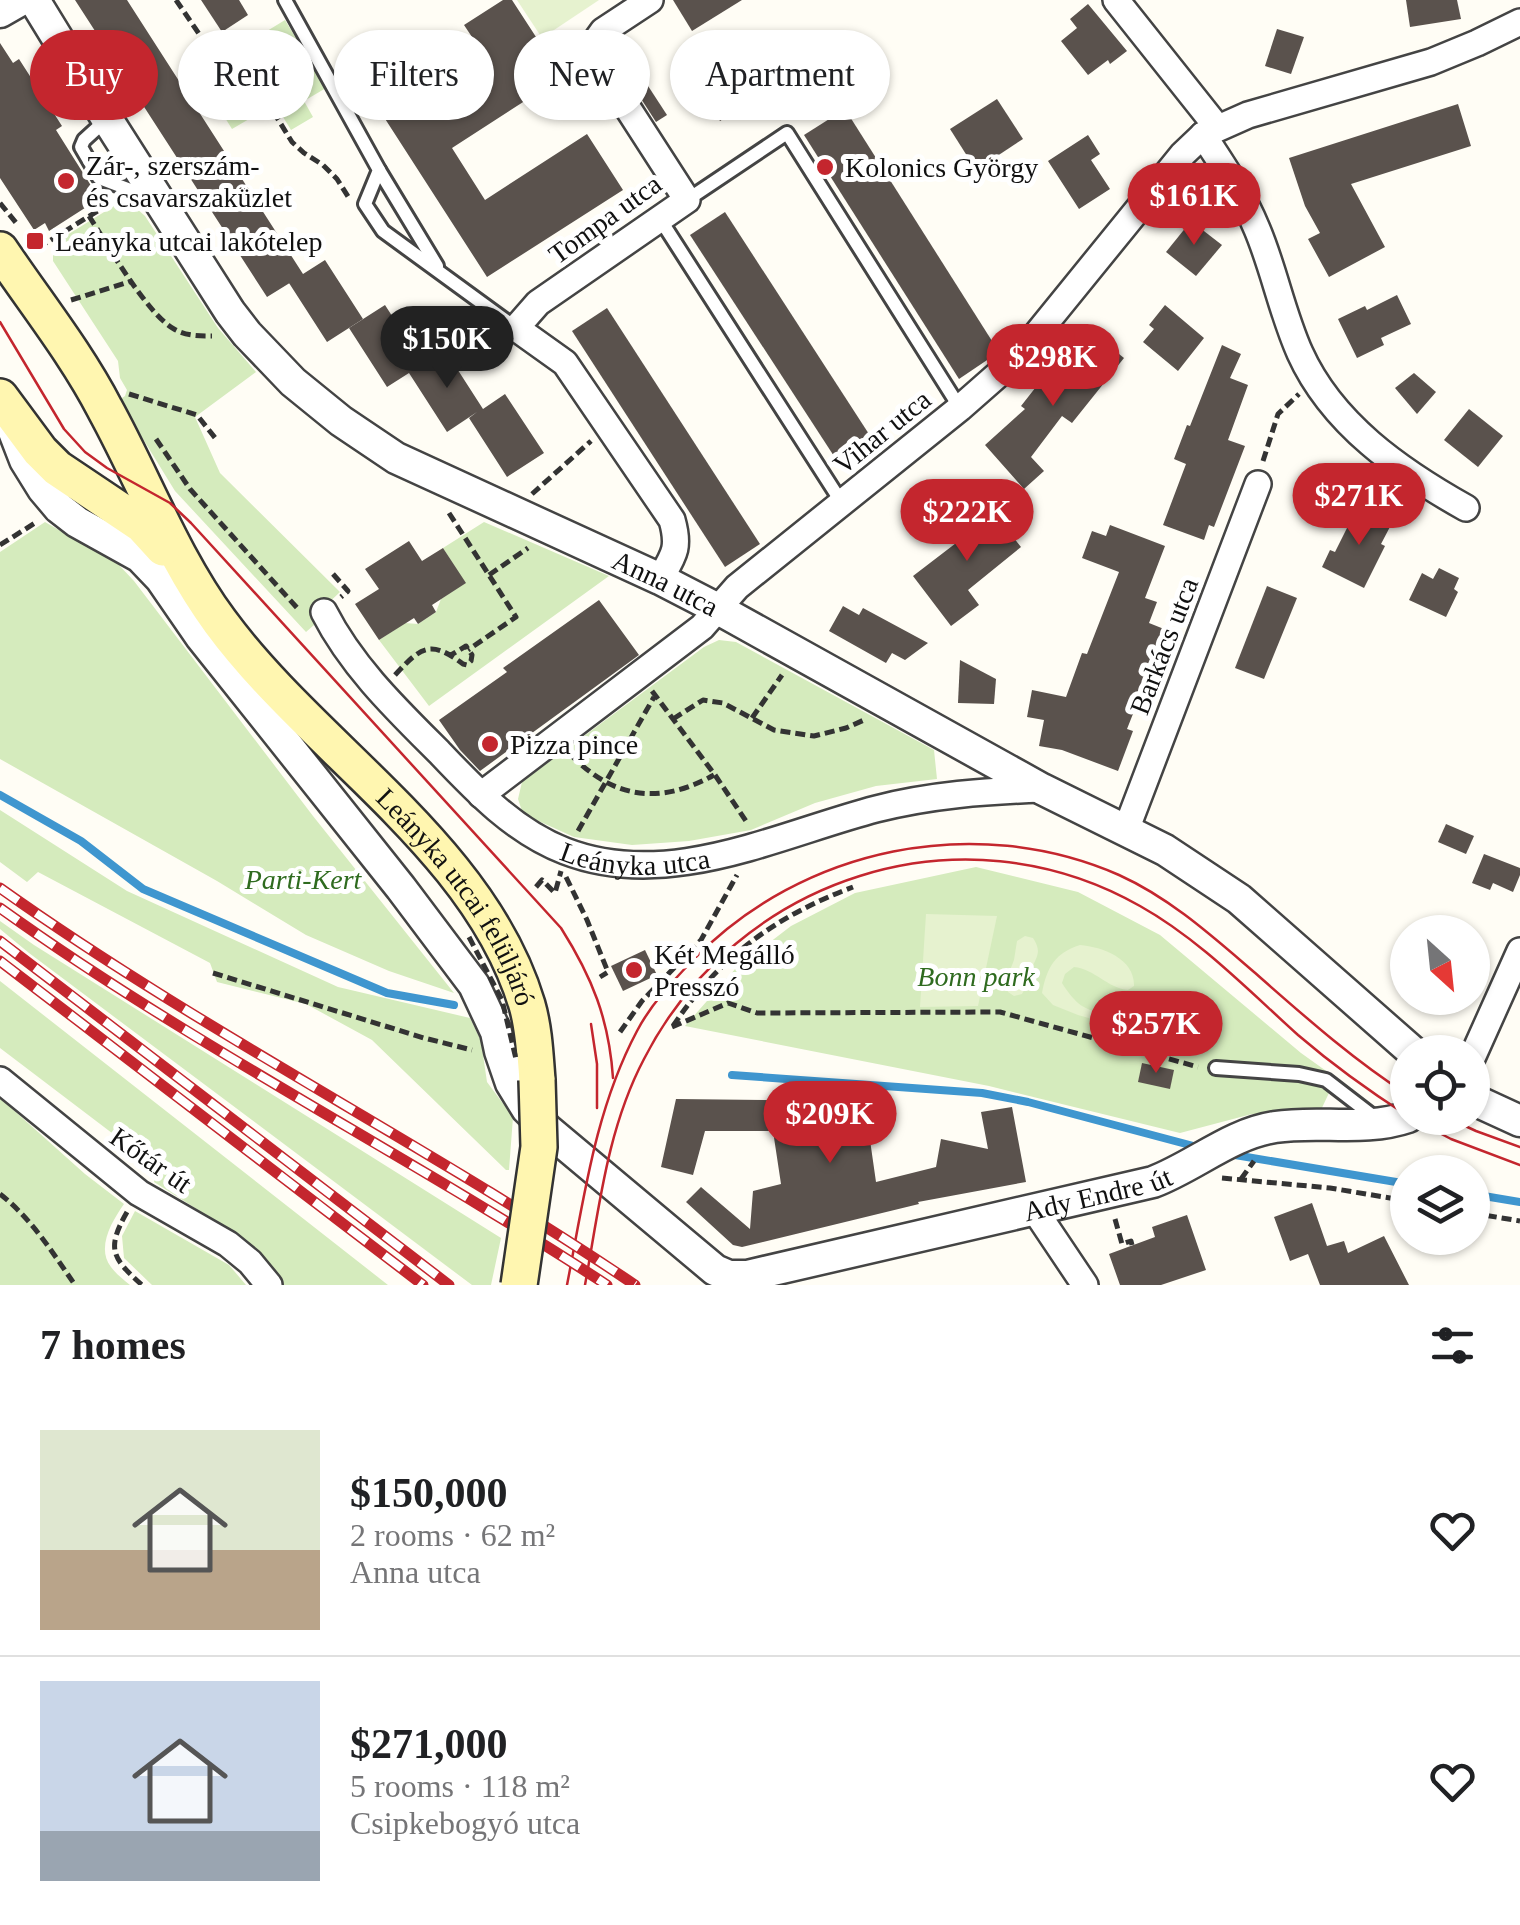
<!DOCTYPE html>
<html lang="en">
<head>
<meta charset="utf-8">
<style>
	:root { --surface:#fff; --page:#f2f2f2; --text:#202124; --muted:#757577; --line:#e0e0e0; --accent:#c4262e }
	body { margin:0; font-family:Georgia,serif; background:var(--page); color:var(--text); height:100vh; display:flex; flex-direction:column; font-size:38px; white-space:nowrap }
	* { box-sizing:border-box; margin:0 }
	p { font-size:32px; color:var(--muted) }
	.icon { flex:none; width:55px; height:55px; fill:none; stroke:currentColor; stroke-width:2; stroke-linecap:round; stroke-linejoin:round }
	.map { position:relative; height:1285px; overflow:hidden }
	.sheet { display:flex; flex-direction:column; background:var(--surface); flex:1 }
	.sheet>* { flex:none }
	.guide { position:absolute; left:30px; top:30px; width:1000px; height:90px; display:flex; gap:20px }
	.needle { width:65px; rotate:153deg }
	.buttons { position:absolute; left:1390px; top:915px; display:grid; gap:20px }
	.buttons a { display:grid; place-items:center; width:100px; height:100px; border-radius:50%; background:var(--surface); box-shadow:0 2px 8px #0004; font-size:50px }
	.price { position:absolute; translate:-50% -85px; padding:0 22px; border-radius:35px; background:var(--accent); color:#fff; font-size:32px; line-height:65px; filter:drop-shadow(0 2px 5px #0008) }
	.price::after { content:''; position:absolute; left:50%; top:60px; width:30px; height:22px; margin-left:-15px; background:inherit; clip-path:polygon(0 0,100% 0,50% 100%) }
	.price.selected { background:#222; color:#fff }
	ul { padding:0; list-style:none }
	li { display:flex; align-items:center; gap:30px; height:250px; padding:0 40px }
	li+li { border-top:2px solid var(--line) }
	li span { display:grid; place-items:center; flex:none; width:280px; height:200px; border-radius:0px; color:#555 }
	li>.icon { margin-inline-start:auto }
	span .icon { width:120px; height:120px; fill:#fffc; stroke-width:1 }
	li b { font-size:42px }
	h2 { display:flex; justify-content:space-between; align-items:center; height:120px; padding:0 40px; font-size:42px }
	.tag { padding:0 35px; border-radius:45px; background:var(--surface); box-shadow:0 2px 8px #0004; font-size:35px; line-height:90px }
	.tag.selected { background:var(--accent); color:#fff }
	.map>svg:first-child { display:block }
</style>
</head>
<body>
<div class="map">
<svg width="1520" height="1285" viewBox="0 0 1520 1285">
	<rect width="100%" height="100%" fill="#fffdf5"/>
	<g fill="#d5ebbd">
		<path d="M 285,20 L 326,88 L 304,101 L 313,117 L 291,130 L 275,104 L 232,129 L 212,97 L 255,71 L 241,47 Z"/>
		<path d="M 117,204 L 136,208 L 145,216 L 218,328 L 256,372 L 195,417 L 220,473 L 340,592 L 320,611 L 322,618 L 306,632 L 175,491 L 119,400 L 125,396 L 127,390 L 120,378 L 118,361 L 53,261 L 53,250 L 59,240 Z"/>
		<path d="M 45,522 L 118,564 L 134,581 L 313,816 L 454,993 L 389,971 L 306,935 L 217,881 L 0,759 L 0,552 Z"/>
		<path d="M 484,522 L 609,576 L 429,706 L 379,640 L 405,623 L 418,624 L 436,612 L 441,599 L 465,583 L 443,548 Z"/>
		<path d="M 719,640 L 736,642 L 934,750 L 937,779 L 876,786 L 815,803 L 751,830 L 689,841 L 632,845 L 574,837 L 523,814 L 518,799 L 522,782 L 704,647 Z"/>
		<path d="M 0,810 L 127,891 L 338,987 L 470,1018 L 481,1041 L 487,1082 L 513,1117 L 509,1170 L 506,1170 L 372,1040 L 306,1004 L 217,982 L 210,963 L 38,872 L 27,882 L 0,862 Z"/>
		<path d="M 976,867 L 1078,892 L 1160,935 L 1301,1053 L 1336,1078 L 1320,1112 L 1252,1114 L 1180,1133 L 989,1086 L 685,1026 L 736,968 L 791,926 L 855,893 Z"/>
		<path d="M 0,921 L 34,945 L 501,1238 L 491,1285 L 472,1285 L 29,953 L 0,929 Z"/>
		<path d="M 0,981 L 388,1285 L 283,1285 C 253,1239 200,1212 154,1182 L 158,1168 L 0,1048 Z"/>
		<path d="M 0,1098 L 85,1174 L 124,1204 C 112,1221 96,1248 111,1267 C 116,1274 124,1280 130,1285 L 0,1285 Z"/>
		<path d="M 135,1211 L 229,1265 L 246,1285 L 152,1285 L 124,1258 L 122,1236 Z"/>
	</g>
	<g fill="#e6f2cf">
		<path d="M 517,0 L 599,0 L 542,38 Z"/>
		<path d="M 926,914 L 997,916 L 978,1006 L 920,1007 Z"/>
		<path d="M 1025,936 L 1033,938 C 1042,952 1037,956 1031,970 C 1027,978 1027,986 1022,994 L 1014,996 L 1008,992 L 1005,983 L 1014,960 L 1017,941 Z"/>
		<path d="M 1080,945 C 1103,947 1135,959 1134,986 L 1128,990 C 1107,988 1095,969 1074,967 L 1065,974 L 1062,983 C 1096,1038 1118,994 1160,1003 L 1171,1020 L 1164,1030 L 1146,1034 L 1078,1015 L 1053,1005 L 1042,993 C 1047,967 1055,953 1080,945 Z"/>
	</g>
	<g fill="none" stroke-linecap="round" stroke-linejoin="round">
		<g stroke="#3f96cf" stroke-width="8">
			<path d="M 0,795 L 81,841 L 143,889 L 387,993 L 454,1005"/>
			<path d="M 732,1075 L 982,1093 L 1028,1102 L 1201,1148"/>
			<path d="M 1229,1154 L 1408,1184"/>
			<path d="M 1472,1194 L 1520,1202"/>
		</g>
	</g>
	<g fill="#5a524d">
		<path d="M 75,0 L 127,0 L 303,274 L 325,260 L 363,319 L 327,342 L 289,283 L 301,276 L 267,297 Z"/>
		<path d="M 201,0 L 239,0 L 248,15 L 222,32 Z"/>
		<path d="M 503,0 L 512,0 L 562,77 L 452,148 L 485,200 L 587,134 L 623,190 L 487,277 L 371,97 L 403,76 L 415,95 L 482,52 L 464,25 Z"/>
		<path d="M 673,0 L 742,0 L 692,31 Z"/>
		<path d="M 1406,0 L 1457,0 L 1461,19 L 1410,27 Z"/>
		<path d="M 1088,4 L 1127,51 L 1110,64 L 1108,60 L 1088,75 L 1061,41 L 1077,28 L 1070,19 Z"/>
		<path d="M 1277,29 L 1304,37 L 1291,74 L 1265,66 Z"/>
		<path d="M 817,37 L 833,61 L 762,106 L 757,98 L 720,121 L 711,106 L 749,81 L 743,72 L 778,50 L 783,59 Z"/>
		<path d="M 0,43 L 13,63 L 19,59 L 62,126 L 56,130 L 95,192 L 84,199 L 88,206 L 49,231 L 45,223 L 34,230 L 0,178 Z"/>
		<path d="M 622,46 L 667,115 L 656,122 L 613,55 L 612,53 Z"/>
		<path d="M 997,99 L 1023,139 L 976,170 L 950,129 Z"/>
		<path d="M 1458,104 L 1471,146 L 1351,184 L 1385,247 L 1329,277 L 1308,239 L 1320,233 L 1305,206 L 1289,158 Z"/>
		<path d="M 845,109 L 999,352 L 959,379 L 804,135 Z"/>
		<path d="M 1088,135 L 1100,154 L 1091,160 L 1110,189 L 1079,209 L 1048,161 Z"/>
		<path d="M 725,212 L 878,448 L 843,470 L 690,235 Z"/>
		<path d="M 1191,221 L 1222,245 L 1196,276 L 1166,252 Z"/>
		<path d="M 1397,295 L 1411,324 L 1381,338 L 1384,345 L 1357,358 L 1338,319 L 1365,306 L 1367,310 Z"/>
		<path d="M 385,305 L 423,364 L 410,372 L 445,350 L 483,409 L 505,394 L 544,453 L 507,477 L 469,418 L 477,412 L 447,432 L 409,373 L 387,387 L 349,328 Z"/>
		<path d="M 1165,305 L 1204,338 L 1178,371 L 1143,342 L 1154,329 L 1149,325 Z"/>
		<path d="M 607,308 L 760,544 L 725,567 L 572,331 Z"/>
		<path d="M 1094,334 L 1124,358 L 1072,423 L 1062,416 L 1031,457 L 1044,471 L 1024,489 L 985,445 L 1025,409 L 1021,406 L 1043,378 L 1053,386 Z"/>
		<path d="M 1222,345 L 1241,354 L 1230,378 L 1248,385 L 1228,440 L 1245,446 L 1214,527 L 1209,525 L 1204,540 L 1163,525 L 1186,464 L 1174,459 L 1187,425 L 1190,426 Z"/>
		<path d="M 1414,373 L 1436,392 L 1417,414 L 1395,388 Z"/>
		<path d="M 1469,409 L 1503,436 L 1478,467 L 1444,440 Z"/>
		<path d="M 987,504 L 1021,547 L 968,590 L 979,605 L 951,626 L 913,576 L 960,540 L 953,531 Z"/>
		<path d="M 1358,506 L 1392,523 L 1381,544 L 1385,546 L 1364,588 L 1322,567 L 1330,550 L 1335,552 Z"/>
		<path d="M 1110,525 L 1165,546 L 1145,598 L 1157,602 L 1149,623 L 1169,631 L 1161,649 L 1159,648 L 1127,729 L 1133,731 L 1118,771 L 1062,750 L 1039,746 L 1044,720 L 1027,717 L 1032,690 L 1066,697 L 1082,653 L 1087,654 L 1119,572 L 1082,558 L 1092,531 L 1106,536 Z"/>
		<path d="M 409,541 L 422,561 L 443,548 L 466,583 L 432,605 L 436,612 L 418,624 L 414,618 L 379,640 L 355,604 L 379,589 L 365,569 Z"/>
		<path d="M 1439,568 L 1459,578 L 1454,589 L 1458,592 L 1446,617 L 1409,600 L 1422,573 L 1433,579 Z"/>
		<path d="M 1267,586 L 1297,598 L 1264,679 L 1235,668 Z"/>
		<path d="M 599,600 L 639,655 L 480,771 L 460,750 L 439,720 L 507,672 L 503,668 Z"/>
		<path d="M 843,606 L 859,615 L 863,608 L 928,643 L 905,660 L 892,653 L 886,663 L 829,631 Z"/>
		<path d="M 960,660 L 996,679 L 994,704 L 958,703 Z"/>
		<path d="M 1446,824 L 1474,836 L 1466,854 L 1438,842 Z"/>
		<path d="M 1484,854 L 1520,868 L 1520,875 L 1513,892 L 1493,883 L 1490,890 L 1472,883 Z"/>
		<path d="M 645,950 L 657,975 L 623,991 L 611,966 Z"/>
		<path d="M 1142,1063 L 1174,1070 L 1170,1089 L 1138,1082 Z"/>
		<path d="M 676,1099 L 849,1101 L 849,1129 L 868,1126 L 876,1182 L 936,1167 L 941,1139 L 988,1149 L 981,1112 L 1012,1107 L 1026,1182 L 918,1202 L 919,1204 L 742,1247 L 733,1245 L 686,1202 L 701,1187 L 750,1229 L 753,1191 L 781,1184 L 773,1131 L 705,1131 L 693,1175 L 661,1167 Z"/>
		<path d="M 1312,1203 L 1327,1246 L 1344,1241 L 1348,1253 L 1384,1236 L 1409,1285 L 1320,1285 L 1308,1254 L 1290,1261 L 1274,1217 Z"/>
		<path d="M 1187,1215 L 1206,1270 L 1161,1285 L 1120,1285 L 1109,1254 L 1155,1237 L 1152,1227 Z"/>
	</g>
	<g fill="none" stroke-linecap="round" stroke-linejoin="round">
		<g stroke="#444" stroke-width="18">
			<g id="service">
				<path d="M 285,0 L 379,170 L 365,204 L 383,231 L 516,328"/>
				<path d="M 107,119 L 84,140 L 81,147 L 99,178 L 149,197"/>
				<path d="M 379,170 L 437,266"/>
				<path d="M 687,200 L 787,133 L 960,408"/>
				<path d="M 660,219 L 842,503"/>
				<path d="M 1216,1068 L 1299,1074 L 1326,1080 L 1378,1120"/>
			</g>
		</g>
		<g stroke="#444" stroke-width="30">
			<g id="minor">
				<path d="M 650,0 L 603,31 L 593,45 L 598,62 L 687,200 L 538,303 L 516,328 L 565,363 L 672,520 C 680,548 674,555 660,579"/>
				<path d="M 1116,0 L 1217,127"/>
				<path d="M 1203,135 C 1223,165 1243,195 1257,229 C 1274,269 1282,313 1300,353 C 1332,424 1400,471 1466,508"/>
				<path id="s1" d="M 324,612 C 352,667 397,710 440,753 C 476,791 515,832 565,851 C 668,891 777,835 876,809 C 930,795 986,791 1042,789"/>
				<path d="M 481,795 L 702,627 L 737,587 L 960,408 L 1018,357 L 1183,154 L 1203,135 L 1248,115 L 1431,62 L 1477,43 L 1520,22"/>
				<path d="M 1126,830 L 1258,484"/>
				<path d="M 1472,1058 L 1520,951"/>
				<path d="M 0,1080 L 139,1193 L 228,1244 L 250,1262 L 269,1285"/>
				<path d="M 1034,1209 L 1085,1285"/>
			</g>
		</g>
		<g stroke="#444" stroke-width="35">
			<g id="tertiary">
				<path id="s2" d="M 34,0 L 107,119 L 230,312 L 247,334 L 293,382 L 341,421 L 396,458 L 660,579 L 718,609 L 1042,789 L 1165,850 L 1239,899 L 1413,1052"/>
				<path d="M 0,12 L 21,0"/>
				<path id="s3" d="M 11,424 L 25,460 L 43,489 L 59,508 L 77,522 L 140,557 L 161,579 L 201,637 L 401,888 L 474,985 L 496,1032 L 500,1051 L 511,1083 L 527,1109 L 549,1131 L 715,1270 L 729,1276 L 747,1276 L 1153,1182 C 1195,1166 1230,1134 1275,1127 C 1319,1120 1364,1132 1408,1117"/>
				<path d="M 1472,1099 L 1520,1121"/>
			</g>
		</g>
		<g stroke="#333" stroke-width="40">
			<g id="secondary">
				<path id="s4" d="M 0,250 C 35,302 76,353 105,409 C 144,480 172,557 220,622 C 314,750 480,847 527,1005 C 534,1029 535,1055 537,1080"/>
				<path d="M 0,397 L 40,451 L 57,468 L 142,525 L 163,548"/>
			</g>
		</g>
		<g stroke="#333" stroke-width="5" stroke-dasharray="10 5" stroke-linecap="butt">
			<path d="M 176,0 L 221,66 L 235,79 L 259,93 L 271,108 L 292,142 L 304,153 L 323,165 L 337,179 L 349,198"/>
			<path d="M 0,203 L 17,224"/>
			<path d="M 89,216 C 107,244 147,314 174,329 C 186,336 199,336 212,336"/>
			<path d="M 38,248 L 112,202"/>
			<path d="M 71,300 L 132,281"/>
			<path d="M 129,394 L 197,415 L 216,439"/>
			<path d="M 156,439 L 190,489 L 299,610"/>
			<path d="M 1263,461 L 1278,414 L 1299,394"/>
			<path d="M 532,494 L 591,441"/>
			<path d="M 449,513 L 516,617 L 468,650"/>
			<path d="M 0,545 L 35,523"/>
			<path d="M 333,574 L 348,591 L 341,597"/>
			<path d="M 489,575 L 528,548"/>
			<path d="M 395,675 C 421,647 430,639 463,664 L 467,665 L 471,661 L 472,655 L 466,646 L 451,655"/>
			<path d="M 652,691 L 715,775 L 748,824"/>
			<path d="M 752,718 L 782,675"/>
			<path d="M 673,719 L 703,700 L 723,703 L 774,730 L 814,736 L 846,728 L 864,720"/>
			<path d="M 571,755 C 614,799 660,805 714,775"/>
			<path d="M 578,831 L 654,697"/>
			<path d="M 566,877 L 587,920 L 608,972 L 600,977"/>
			<path d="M 536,887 L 542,880 L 555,893 L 561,871"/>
			<path d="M 213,973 L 424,1038 L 472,1050"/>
			<path d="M 673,1026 C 719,957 776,916 853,887"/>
			<path d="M 672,1027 L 728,1003 L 757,1013 L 1000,1012 L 1198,1067"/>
			<path d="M 620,1032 L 642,1001 L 701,940 L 737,875"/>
			<path d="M 1222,1178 L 1330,1188 L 1408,1201"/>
			<path d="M 1241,1179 L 1254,1161"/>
			<path d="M 0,1194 C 31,1218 53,1253 75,1285"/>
			<path d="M 127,1212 C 106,1249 112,1258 142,1285"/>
			<path d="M 1472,1213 L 1520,1221"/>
			<path d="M 1115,1219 L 1122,1244 L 1131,1241 L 1132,1245"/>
		</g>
		<use href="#service" stroke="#fff" stroke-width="12"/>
		<use href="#minor" stroke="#fff" stroke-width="25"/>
		<use href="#tertiary" stroke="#fff" stroke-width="30"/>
		<use href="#secondary" stroke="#fff6b0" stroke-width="35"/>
		<g stroke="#c4262e" stroke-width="2.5">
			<path d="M 0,322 L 64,429 L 85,452 L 107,468 L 170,503 L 191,523 L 561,928 C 592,977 609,1019 613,1078"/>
			<path d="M 591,1024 L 597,1064 L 597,1108"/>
			<path d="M 1411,1118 L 1451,1139 L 1520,1165"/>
			<path d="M 1448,1118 L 1476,1131 L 1520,1147"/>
			<path d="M 567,1285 C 584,1198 595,1110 637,1031 C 651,1004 673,981 693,960 C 803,847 975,812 1119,875 C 1170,898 1212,936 1254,972 C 1303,1015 1352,1059 1408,1095"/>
			<path d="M 585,1285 C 599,1209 607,1129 644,1059 C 737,877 961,804 1140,906 C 1199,939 1248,990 1298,1035 C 1333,1065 1369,1091 1408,1116"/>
		</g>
		<g stroke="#c4262e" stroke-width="11">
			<g id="rail">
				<path d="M 0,888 C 204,1033 428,1145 635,1285"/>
				<path d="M 0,908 C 194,1047 408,1155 607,1285"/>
				<path d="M 0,941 L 449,1285"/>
				<path d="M 0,961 L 423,1285"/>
			</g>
		</g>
		<use href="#rail" stroke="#fff" stroke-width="8" stroke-dasharray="22" stroke-linecap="butt"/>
		<g stroke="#333" stroke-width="40" stroke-linecap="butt">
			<path id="secondary-bridge" d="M 519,1285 L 539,1147 L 537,1080"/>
		</g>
		<path stroke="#333" stroke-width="5" stroke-dasharray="10 5" stroke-linecap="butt" d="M 469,937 L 502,1000 L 516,1059"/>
		<use href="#secondary-bridge" stroke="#fff6b0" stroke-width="35"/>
	</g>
	<g fill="#c4262e" stroke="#fff" stroke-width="4">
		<circle cx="825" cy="167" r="10"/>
		<circle cx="66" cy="181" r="10"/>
		<rect x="25" y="231" width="20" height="20" rx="5"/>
		<circle cx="490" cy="744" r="10"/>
		<circle cx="634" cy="970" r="10"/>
	</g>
	<g text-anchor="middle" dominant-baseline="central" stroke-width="10" stroke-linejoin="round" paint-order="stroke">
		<g font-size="28" fill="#111" stroke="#fff" text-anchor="start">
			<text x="86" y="165">Zár-, szerszám-<tspan x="86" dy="32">és csavarszaküzlet</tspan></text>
			<text x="845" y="167">Kolonics György</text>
			<text x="55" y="241">Leányka utcai lakótelep</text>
			<text x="510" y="744">Pizza pince</text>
			<text x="654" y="954">Két Megálló<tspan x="654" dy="32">Presszó</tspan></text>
		</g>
		<g font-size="28" fill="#111" stroke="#fff">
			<text transform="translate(605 219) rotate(-36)">Tompa utca</text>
			<text transform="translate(882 432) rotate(-39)">Vihar utca</text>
			<text stroke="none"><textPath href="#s2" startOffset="888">Anna utca</textPath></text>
			<text transform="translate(1164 646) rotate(-69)">Barkács utca</text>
			<text stroke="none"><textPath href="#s1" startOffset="415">Leányka utca</textPath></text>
			<text stroke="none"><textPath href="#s4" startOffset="798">Leányka utcai felüljáró</textPath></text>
			<text transform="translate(151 1160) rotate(35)">Kőtár út</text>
			<text stroke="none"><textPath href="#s3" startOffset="1512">Ady Endre út</textPath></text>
		</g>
		<g font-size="28" font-style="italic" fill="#2f6b1f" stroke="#fff">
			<text x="303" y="879">Parti-Kert</text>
			<text x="976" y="976">Bonn park</text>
		</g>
	</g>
</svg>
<div class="buttons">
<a><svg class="needle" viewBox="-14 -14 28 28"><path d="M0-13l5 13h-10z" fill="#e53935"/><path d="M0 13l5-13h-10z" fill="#757577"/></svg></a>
<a><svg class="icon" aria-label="locate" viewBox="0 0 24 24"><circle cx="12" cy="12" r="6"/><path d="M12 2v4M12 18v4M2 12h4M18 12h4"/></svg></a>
<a><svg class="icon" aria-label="layers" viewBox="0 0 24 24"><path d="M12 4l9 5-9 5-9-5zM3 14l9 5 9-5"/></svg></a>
</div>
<b class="price" style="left:1194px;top:248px">$161K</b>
<b class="price selected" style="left:447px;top:391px">$150K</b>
<b class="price" style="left:1053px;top:409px">$298K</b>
<b class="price" style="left:1359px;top:548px">$271K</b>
<b class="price" style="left:967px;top:564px">$222K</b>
<b class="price" style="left:1156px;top:1076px">$257K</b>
<b class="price" style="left:830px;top:1166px">$209K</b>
<div class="guide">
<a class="tag selected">Buy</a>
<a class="tag">Rent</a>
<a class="tag">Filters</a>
<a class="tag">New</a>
<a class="tag">Apartment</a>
</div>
</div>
<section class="sheet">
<h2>7 homes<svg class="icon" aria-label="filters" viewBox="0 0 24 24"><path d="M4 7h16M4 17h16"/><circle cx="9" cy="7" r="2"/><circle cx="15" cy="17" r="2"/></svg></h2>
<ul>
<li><span style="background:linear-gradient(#dfe7d0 60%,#b9a48a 0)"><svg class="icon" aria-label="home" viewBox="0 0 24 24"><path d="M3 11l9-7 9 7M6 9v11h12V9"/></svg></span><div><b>$150,000</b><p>2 rooms · 62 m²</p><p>Anna utca</p></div><svg class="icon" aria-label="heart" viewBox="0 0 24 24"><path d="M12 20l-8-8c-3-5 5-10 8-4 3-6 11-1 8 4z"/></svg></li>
<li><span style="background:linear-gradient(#c9d6e8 75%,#9aa5b1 0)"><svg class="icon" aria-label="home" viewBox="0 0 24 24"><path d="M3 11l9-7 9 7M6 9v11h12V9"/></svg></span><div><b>$271,000</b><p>5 rooms · 118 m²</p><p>Csipkebogyó utca</p></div><svg class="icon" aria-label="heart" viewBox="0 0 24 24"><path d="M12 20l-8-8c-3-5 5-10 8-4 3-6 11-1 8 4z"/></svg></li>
</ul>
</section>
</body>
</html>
